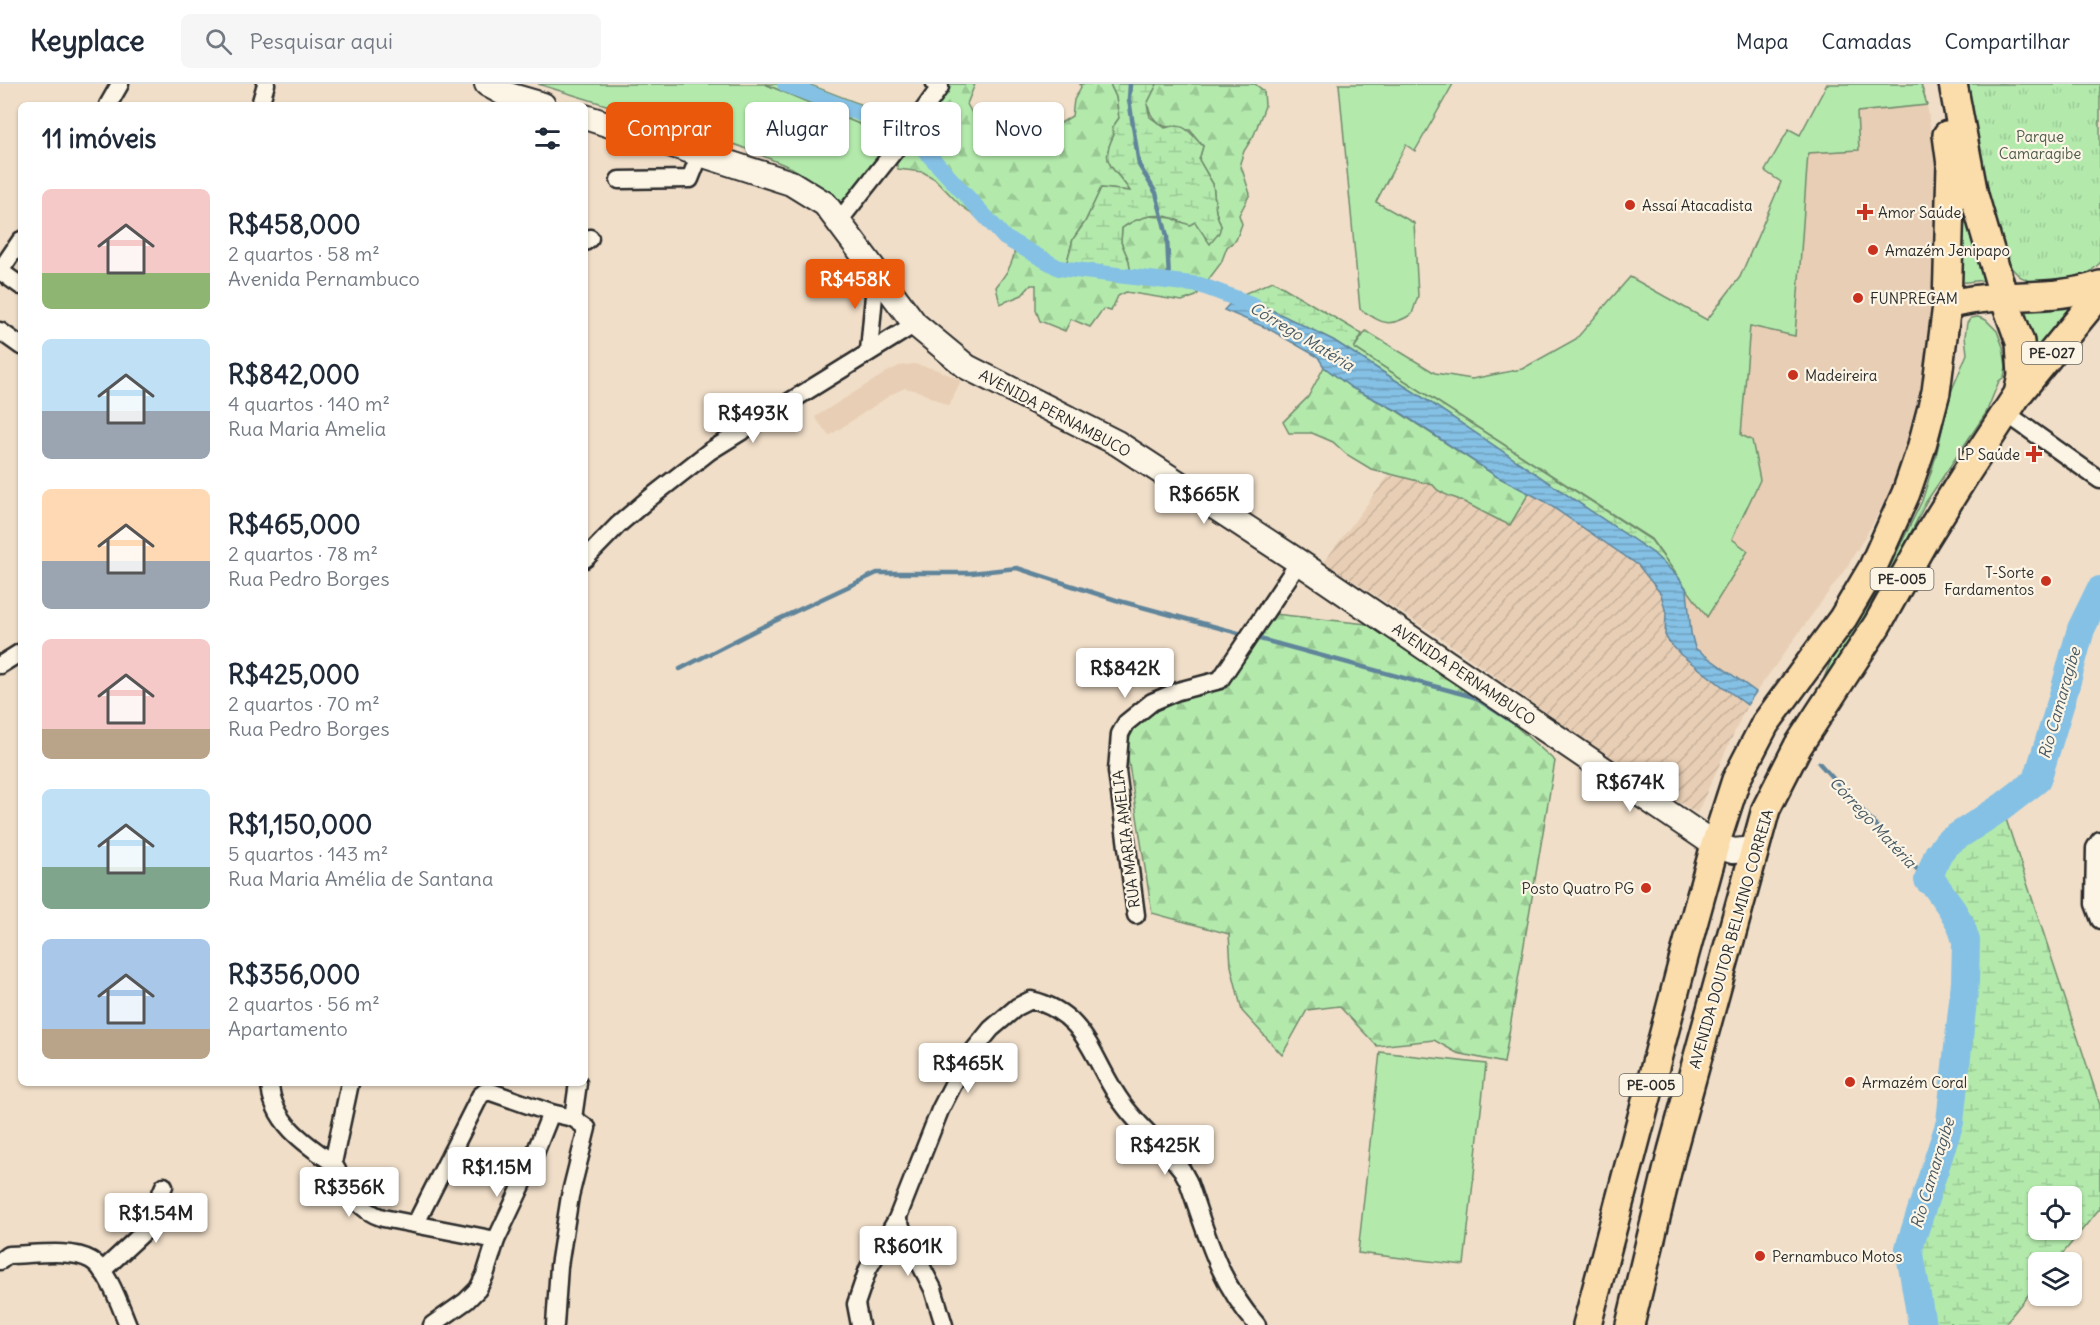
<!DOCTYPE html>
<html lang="pt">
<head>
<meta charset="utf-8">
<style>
	:root { --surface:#fff; --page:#f6f6f7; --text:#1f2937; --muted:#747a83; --line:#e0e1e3; --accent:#ea580c }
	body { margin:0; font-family:Delius,sans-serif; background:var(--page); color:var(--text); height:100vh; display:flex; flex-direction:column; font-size:22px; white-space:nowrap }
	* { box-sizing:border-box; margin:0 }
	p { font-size:20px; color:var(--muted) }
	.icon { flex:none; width:33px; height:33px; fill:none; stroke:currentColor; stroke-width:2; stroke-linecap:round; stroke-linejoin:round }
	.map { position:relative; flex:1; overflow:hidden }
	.drawer { position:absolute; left:18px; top:18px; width:570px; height:984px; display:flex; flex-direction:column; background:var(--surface); border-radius:9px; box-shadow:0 2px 4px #0004 }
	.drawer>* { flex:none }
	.banner { position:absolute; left:606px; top:18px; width:570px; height:54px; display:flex; gap:12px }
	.tools { position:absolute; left:2028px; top:1102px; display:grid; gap:12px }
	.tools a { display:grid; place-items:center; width:54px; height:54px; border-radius:9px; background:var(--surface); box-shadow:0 2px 4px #0004; font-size:30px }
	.price { position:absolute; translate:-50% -51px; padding:0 14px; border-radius:6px; background:#fff; color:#222; font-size:20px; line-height:39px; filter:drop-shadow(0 2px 3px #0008) }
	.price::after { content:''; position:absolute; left:50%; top:36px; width:18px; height:14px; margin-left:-9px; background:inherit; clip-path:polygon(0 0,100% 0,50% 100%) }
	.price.on { background:var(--accent); color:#fff }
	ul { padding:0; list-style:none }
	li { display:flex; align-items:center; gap:18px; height:150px; padding:0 24px }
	li span { display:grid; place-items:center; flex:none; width:168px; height:120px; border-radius:9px; color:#555 }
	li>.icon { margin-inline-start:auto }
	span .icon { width:72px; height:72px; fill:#fffc; stroke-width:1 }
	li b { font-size:26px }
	h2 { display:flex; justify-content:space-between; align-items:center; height:72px; padding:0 24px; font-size:26px }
	.chip { padding:0 21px; border-radius:9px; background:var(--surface); box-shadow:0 2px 4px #0004; font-size:21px; line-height:54px }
	.chip.on { background:var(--accent); color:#fff }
	header { display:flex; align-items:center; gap:36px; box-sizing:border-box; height:84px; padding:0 30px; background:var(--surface); border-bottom:2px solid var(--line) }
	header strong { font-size:28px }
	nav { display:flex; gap:33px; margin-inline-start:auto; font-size:21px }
	.search { width:420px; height:54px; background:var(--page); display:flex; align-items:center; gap:15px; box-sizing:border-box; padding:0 21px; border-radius:9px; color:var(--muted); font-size:22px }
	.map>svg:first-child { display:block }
</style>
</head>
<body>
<header>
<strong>Keyplace</strong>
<div class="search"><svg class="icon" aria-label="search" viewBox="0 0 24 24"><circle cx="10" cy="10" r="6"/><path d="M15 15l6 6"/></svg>Pesquisar aqui</div>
<nav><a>Mapa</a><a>Camadas</a><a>Compartilhar</a></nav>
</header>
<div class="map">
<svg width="2100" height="1241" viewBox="0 0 2100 1241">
	<defs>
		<pattern id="industrial-furrows" width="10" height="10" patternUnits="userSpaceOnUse" patternTransform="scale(1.5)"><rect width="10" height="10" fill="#e8ceb4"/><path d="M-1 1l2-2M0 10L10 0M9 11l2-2" fill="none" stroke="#c7b19b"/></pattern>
		<pattern id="forest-firs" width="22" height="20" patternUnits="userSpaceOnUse" patternTransform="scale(1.5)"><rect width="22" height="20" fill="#b3eaac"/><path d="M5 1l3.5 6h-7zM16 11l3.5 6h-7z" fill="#9ac994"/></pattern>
		<pattern id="wetland-marsh" width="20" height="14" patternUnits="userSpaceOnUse" patternTransform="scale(1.5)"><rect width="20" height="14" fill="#b3eaac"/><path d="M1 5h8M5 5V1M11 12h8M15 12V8" fill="none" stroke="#9ac994"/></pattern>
		<pattern id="park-tufts" width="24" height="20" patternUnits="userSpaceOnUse" patternTransform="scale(1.5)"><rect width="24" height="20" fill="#b3eaac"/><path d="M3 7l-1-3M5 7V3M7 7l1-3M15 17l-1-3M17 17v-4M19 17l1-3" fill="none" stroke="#9ac994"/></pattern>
		<pattern id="water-rules" width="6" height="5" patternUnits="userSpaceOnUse" patternTransform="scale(1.5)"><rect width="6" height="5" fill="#85c1e5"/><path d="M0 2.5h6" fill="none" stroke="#6d9dba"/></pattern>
	</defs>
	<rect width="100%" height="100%" fill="#f0dec8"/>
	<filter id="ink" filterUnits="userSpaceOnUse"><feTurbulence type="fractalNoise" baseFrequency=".0167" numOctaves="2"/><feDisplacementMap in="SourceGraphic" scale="12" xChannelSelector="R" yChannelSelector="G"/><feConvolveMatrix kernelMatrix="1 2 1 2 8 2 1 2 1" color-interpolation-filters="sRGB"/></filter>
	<g filter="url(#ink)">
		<g fill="#e8ceb4">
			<path d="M 1927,21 L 1938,95 L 1940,143 L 1929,292 L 1906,376 L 1872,441 L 1846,484 L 1756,608 L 1695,564 L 1691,549 L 1687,506 L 1707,533 L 1748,467 L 1732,455 L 1760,396 L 1752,356 L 1741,351 L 1750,242 L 1795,252 L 1808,69 L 1856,28 Z"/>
			<path d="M 914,280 L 935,285 L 961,296 L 949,322 L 918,307 L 905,304 L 892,310 L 829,352 L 815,333 L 887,288 L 899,282 Z"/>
		</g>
		<path fill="url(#industrial-furrows)" d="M 1389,391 L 1433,401 L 1438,407 L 1462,417 L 1483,429 L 1509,441 L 1529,409 L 1610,460 L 1638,481 L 1661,510 L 1666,529 L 1666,551 L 1669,558 L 1681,571 L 1747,621 L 1697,729 L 1635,692 L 1441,554 L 1324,478 Z"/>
		<g fill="#b3eaac" stroke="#6f8a6c" stroke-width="1.5">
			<path d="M 538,0 L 765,0 L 897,56 L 844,120 L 792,84 L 739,62 Z"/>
			<path d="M 1339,0 L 1453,0 L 1415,67 L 1406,61 L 1376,118 L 1414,139 L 1418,212 L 1412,230 C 1388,245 1382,239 1360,225 Z"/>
			<path d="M 1827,0 L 1921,0 L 1927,21 L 1857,28 L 1859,66 L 1808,69 L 1795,252 L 1750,242 L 1741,351 L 1752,356 L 1760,396 L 1732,455 L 1748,467 L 1707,533 L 1651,455 L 1354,264 L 1366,247 L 1435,289 L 1472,295 L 1522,285 L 1576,255 L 1630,193 L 1707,236 L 1740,193 L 1781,98 L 1765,87 L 1789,45 L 1800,51 Z"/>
			<path d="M 1960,105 L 1985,196 L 1958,199 Z"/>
			<path d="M 2088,216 L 2039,273 L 2022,223 Z"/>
			<path d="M 1978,233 L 1986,236 L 1997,247 L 2003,263 L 2006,283 L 2004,293 L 1999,297 L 1986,329 L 1926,418 L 1880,511 L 1824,594 L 1831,576 L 1877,509 L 1922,417 L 1936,372 L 1951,308 L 1967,270 L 1965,252 L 1967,239 L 1971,234 Z"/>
			<path d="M 1380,968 L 1486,980 L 1464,1181 L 1358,1169 Z"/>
		</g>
		<g fill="url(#forest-firs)" stroke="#6f8a6c" stroke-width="1.5">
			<path d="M 948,0 L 975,0 L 967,20 L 974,33 L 999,44 L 1014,28 L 1020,28 L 1045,39 L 1059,40 L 1072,32 L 1074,16 L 1081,3 L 1080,0 L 1110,0 L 1116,13 L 1119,34 L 1112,44 L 1114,51 C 1098,80 1115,84 1130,107 L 1101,104 L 1085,138 L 1073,155 L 1065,185 L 1130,192 L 1129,177 L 1121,158 L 1122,144 L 1133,137 L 1148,132 L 1173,134 L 1179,138 L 1195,138 L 1200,144 L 1221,142 L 1216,128 L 1213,100 L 1199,76 L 1203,62 L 1190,46 C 1168,44 1153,44 1147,20 L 1157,0 L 1255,0 L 1264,7 L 1265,22 L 1254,51 L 1244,67 L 1240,79 L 1250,110 L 1239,131 L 1242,140 L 1236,156 L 1227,163 L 1221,179 L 1196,212 L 1182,217 L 1126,208 L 1118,212 L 1111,227 L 1103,225 L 1090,243 L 1071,235 L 1065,247 L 1040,237 L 1036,226 L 1036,201 L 1031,201 L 1022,211 L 1000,220 L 996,203 C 1006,190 1013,181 1015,164 L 999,153 L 987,140 L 960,121 L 935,95 L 923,88 L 898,85 L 895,75 L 943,5 Z"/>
			<path d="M 1324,283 L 1352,304 L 1397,327 L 1496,392 L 1529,409 L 1510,441 C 1493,434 1478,425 1462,417 C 1452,412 1440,411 1433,401 L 1371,385 L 1346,370 L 1333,358 L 1312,349 L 1289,349 L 1283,338 L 1308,313 Z"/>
			<path d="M 1274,530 L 1367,540 L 1465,597 L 1555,677 L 1504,979 L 1457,969 L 1434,956 L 1377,962 L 1339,922 L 1307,926 L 1282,971 L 1242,927 L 1231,882 L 1229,850 L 1152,829 L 1126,661 L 1146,622 L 1209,606 L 1252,562 Z"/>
		</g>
		<g fill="url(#wetland-marsh)" stroke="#6f8a6c" stroke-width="1.5" fill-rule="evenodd">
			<path d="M 765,0 L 808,0 L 883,29 L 904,45 L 897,56 Z"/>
			<path d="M 1110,0 L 1157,0 L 1147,20 L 1150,33 L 1165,44 C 1186,37 1190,50 1203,62 L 1199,76 L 1213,100 L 1216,128 L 1221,142 L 1219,149 L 1210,160 L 1195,138 L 1190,141 C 1183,139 1178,136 1172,134 C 1155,128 1136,134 1122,144 L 1121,158 L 1129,177 L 1131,192 L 1065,185 L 1073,155 L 1085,138 L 1101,104 L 1130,107 C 1115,83 1098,81 1114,51 L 1112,44 L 1119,34 L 1116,13 Z"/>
			<path d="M 1273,197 L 1362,250 L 1354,264 L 1651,456 L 1678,493 L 1653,469 L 1428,317 L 1333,256 L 1241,211 Z"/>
			<path d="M 2002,723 L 2100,1021 L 2100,1124 L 2055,1179 L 2038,1179 L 2038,1199 L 2004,1241 L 1953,1241 L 1951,1239 L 1946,1241 L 1922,1241 L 1909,1164 L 1950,1038 L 1965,898 L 1966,857 L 1961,841 L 1950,822 L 1935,801 L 1928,796 L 1938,770 L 1947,759 ZM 2038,1113 L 2072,1113 L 2072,1146 L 2038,1146 Z"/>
		</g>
		<path fill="url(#park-tufts)" stroke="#6f8a6c" stroke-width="1.5" d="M 1966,0 L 2100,0 L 2100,179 L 2081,196 L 2031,198 L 2019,192 L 2004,176 L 1994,146 Z"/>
		<path fill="url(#water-rules)" stroke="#61859b" stroke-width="1.5" d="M 1241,211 L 1333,256 L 1428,317 L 1653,469 L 1678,493 L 1687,506 L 1691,549 L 1695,564 L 1756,608 L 1747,621 L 1681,571 L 1669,558 L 1665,551 L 1666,529 L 1661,510 L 1638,481 L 1542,416 L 1496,392 L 1398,327 L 1352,304 L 1324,283 L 1318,273 L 1269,245 L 1224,226 L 1235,214 Z"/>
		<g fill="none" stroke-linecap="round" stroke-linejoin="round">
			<g stroke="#61859b" stroke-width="4.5">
				<path d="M 1130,0 L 1129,15 L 1139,81 L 1156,109 L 1167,152 L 1169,196"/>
				<path d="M 1256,554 L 1474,613 L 1516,640"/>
				<path d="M 680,585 L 762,543 L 877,489 L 971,489 L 1017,484 L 1116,516 L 1242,550"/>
				<path d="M 1819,679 L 1905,773 L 1928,796"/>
			</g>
			<path stroke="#85c1e5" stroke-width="16" d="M 785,0 L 877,36 L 916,57 L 1005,154 L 1059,184 L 1200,201 L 1254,221"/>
			<path stroke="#85c1e5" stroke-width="28" d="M 1922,1241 L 1909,1164 L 1950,1038 L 1965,898 L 1966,857 L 1961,841 L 1950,822 L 1935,801 L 1928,796 L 1938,770 L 1947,759 L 2002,723 L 2037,696 L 2062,615 L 2081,545 L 2100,506"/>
			<g stroke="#2b2b2b" stroke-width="21">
				<g id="street">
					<path d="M 108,21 L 120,0"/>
					<path d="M 260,21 L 266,0"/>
					<path d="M 619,96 L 690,95 L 700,70"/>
					<path d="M 839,137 L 895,66 L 940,3 L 935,0"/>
					<path d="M 585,158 L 590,154"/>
					<path d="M 0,187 L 21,156"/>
					<path d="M 0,187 L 21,202"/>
					<path d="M 0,247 L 21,262"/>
					<path d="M 869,267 L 876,189"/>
					<path d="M 2006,329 L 2100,396"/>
					<path d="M 585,475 L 618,441 L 646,417 L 710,367 L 915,240"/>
					<path d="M 0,581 L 21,568"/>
					<path d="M 2100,756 L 2095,764 L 2094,820 L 2100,836"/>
					<path d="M 1136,831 L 1117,687 L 1120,650 L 1126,639 L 1152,618 L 1178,607 L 1220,596 L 1299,478"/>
					<path d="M 270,999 C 271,1037 305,1060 333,1079"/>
					<path d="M 350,999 L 333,1079 C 347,1103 355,1125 383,1134 L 496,1156"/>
					<path d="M 897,1135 L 933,1205 L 944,1241"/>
					<path d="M 416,1139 L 480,1012 L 485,1008 L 491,1008 L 551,1029"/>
					<path d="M 0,1177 L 8,1171 C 31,1171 71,1164 91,1176 C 109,1187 120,1222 128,1241"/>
					<path d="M 102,1187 L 145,1147 L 164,1102"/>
					<path d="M 432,1241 L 466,1217 L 478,1205 L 485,1191 L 496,1156 L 523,1099 L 551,1029 L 573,1034"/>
					<path d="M 555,1241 L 559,1182 L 570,1112 L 587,1044 L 573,1034 L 578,999"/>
					<path d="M 860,1241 L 856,1220 L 868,1185 L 897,1135 L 940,1026 L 965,977 L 991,945 L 1017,923 L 1031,916 C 1089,929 1092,979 1123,1020 C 1140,1044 1164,1062 1182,1086 L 1188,1097 C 1207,1151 1218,1197 1257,1241"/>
				</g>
			</g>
			<g stroke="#2b2b2b" stroke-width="28">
				<g id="secondary">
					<path d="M 487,0 L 505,10 L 543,21"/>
					<path d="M 585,33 L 791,99 L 825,120 L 915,240 L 967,283 L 1117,359 L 1299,478 L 1715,761 L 1733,767 L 1755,765"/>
				</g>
			</g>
			<g stroke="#2b2b2b" stroke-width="32">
				<g id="primary">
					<path d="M 1947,221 C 1996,207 2051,218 2100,201"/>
					<path d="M 2018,310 L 2100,210"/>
					<path d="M 1587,1241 L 1684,873 L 1715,761 L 1736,696 L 1765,640 L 1843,534 L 1872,485 L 1906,409 L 1921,365 L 1936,308 L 1947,221 L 1951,81 L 1947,51"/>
					<path d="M 1630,1241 L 1672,1067 L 1766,725 L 1798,662 L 1877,541 L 1924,457 L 1965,391 L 2018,310 L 2022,292 L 2020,258 L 2004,214 L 1974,111 L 1953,0"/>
				</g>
			</g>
			<use href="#street" stroke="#fcf5e5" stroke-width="16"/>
			<use href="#secondary" stroke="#fcf5e5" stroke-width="24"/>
			<use href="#primary" stroke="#fbdcab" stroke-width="27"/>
		</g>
	</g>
	<g fill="#c8321e" stroke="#fcf5e5" stroke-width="2">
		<circle cx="1630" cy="121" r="6"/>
		<path d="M1862 119h6v6h6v6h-6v6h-6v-6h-6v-6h6z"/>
		<circle cx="1873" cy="166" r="6"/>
		<circle cx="1858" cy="214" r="6"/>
		<circle cx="1793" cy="291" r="6"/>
		<path d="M2031 361h6v6h6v6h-6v6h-6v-6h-6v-6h6z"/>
		<circle cx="2046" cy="497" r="6"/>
		<circle cx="1646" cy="804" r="6"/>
		<circle cx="1850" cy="998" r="6"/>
		<circle cx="1760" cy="1172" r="6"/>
	</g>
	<g text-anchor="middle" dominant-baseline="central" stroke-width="4.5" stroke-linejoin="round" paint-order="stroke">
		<g fill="#fcf5e5" stroke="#6a6863" stroke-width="1.5">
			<rect x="2022" y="258" width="60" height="22" rx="4.5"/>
			<rect x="1870.5" y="484" width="63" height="22" rx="4.5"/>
			<rect x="1619.5" y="990" width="63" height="22" rx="4.5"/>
		</g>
		<g font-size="14" font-weight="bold" fill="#2b2b2b">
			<text x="2052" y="269">PE-027</text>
			<text x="1902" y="495">PE-005</text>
			<text x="1651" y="1001">PE-005</text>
		</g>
		<g font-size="15" fill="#4d5b4b" stroke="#fcf5e5">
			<text x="2040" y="52">Parque<tspan x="2040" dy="17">Camaragibe</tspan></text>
		</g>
		<g font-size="15" fill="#2b2b2b" stroke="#fcf5e5" text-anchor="start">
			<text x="1642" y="121">Assaí Atacadista</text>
			<text x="1878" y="128">Amor Saúde</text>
			<text x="1885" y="166">Amazém Jenipapo</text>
			<text x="1870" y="214">FUNPRECAM</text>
			<text x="1805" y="291">Madeireira</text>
			<text x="2020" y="370" text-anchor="end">LP Saúde</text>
			<text x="2034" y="488" text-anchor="end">T-Sorte<tspan x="2034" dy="17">Fardamentos</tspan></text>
			<text x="1634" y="804" text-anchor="end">Posto Quatro PG</text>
			<text x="1862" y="998">Armazém Coral</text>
			<text x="1772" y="1172">Pernambuco Motos</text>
		</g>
		<g font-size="15" fill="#2b2b2b" stroke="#fcf5e5">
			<text transform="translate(1055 329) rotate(28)">AVENIDA PERNAMBUCO</text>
			<text transform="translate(1464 590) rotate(34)">AVENIDA PERNAMBUCO</text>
			<text transform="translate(1126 755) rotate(-97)">RUA MARIA AMELIA</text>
			<text transform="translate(1731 855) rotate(-74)">AVENIDA DOUTOR BELMINO CORREIA</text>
		</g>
		<g font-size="16" font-style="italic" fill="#465863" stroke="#fcf5e5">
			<text transform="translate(1302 252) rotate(31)">Córrego Matéria</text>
			<text transform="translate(2059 619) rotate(-74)">Rio Camaragibe</text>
			<text transform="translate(1873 738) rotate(47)">Córrego Matéria</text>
			<text transform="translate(1932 1089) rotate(-73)">Rio Camaragibe</text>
		</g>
	</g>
</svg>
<div class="tools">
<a><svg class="icon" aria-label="locate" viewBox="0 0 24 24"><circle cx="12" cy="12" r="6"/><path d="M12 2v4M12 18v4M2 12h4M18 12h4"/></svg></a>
<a><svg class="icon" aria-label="layers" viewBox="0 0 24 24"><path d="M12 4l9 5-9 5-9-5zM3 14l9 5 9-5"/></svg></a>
</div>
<b class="price on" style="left:855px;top:226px">R$458K</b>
<b class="price" style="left:753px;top:360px">R$493K</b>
<b class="price" style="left:1204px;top:441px">R$665K</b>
<b class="price" style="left:1125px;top:615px">R$842K</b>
<b class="price" style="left:1630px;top:729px">R$674K</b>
<b class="price" style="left:968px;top:1010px">R$465K</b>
<b class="price" style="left:1165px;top:1092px">R$425K</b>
<b class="price" style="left:497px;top:1114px">R$1.15M</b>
<b class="price" style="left:349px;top:1134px">R$356K</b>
<b class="price" style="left:156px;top:1160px">R$1.54M</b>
<b class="price" style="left:908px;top:1193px">R$601K</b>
<div class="banner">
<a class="chip on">Comprar</a>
<a class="chip">Alugar</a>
<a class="chip">Filtros</a>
<a class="chip">Novo</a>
</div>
<section class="drawer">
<h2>11 imóveis<svg class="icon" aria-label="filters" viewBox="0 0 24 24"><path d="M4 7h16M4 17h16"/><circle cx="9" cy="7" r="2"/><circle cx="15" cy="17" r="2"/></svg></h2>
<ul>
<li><span style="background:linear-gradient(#f6c9c9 70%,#8fb573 0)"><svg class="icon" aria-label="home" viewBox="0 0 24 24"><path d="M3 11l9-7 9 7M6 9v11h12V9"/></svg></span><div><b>R$458,000</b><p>2 quartos · 58 m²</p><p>Avenida Pernambuco</p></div></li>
<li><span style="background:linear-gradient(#bfe0f5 60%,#9aa5b1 0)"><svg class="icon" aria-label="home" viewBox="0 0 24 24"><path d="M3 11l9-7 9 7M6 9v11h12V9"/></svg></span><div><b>R$842,000</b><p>4 quartos · 140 m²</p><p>Rua Maria Amelia</p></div></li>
<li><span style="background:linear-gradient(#ffd9b3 60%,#9aa5b1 0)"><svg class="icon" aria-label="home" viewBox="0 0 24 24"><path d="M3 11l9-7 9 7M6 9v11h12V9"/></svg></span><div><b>R$465,000</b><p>2 quartos · 78 m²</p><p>Rua Pedro Borges</p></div></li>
<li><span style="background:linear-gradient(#f6c9c9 75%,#b9a48a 0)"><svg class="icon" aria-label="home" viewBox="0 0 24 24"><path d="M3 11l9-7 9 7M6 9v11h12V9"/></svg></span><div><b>R$425,000</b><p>2 quartos · 70 m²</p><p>Rua Pedro Borges</p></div></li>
<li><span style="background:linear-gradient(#bfe0f5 65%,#7fa58c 0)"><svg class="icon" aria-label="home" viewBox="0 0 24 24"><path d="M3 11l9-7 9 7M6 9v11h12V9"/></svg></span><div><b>R$1,150,000</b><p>5 quartos · 143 m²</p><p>Rua Maria Amélia de Santana</p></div></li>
<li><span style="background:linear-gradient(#a9c7e8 75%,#b9a48a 0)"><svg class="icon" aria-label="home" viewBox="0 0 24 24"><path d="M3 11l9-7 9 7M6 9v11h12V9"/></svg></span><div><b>R$356,000</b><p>2 quartos · 56 m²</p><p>Apartamento</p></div></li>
</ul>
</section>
</div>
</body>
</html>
